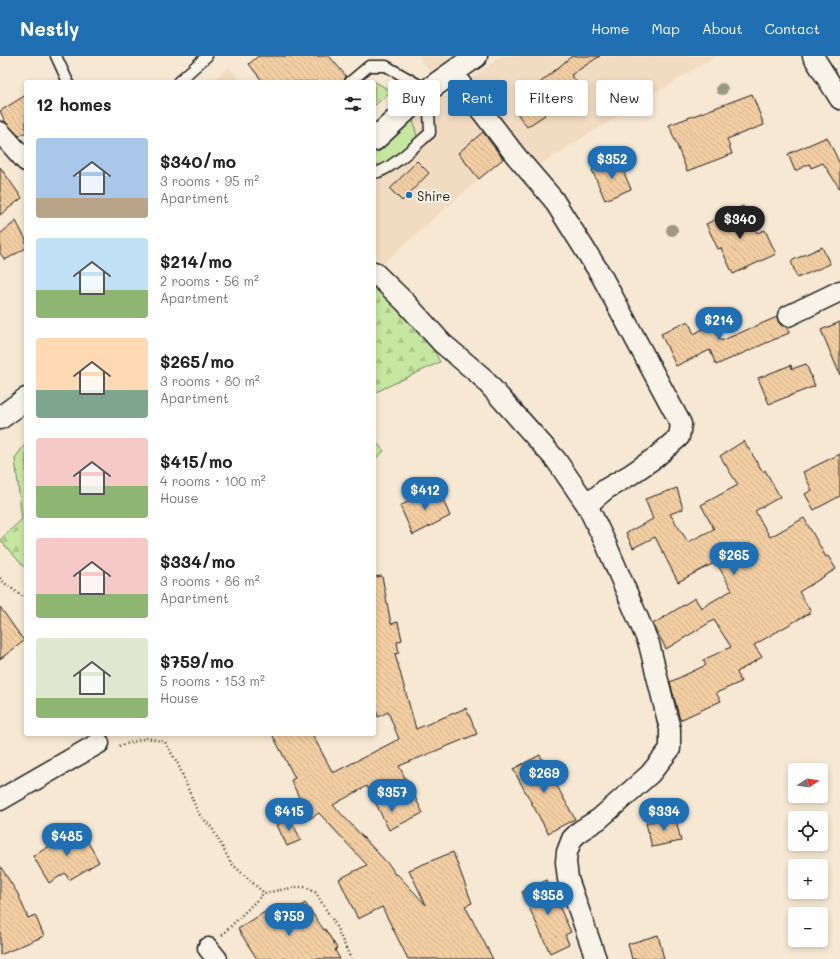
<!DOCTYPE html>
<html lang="en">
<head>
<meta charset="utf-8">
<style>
	:root { --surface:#fff; --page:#f6f6f6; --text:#222; --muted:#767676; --accent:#1f6fb2 }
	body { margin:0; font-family:Mali,sans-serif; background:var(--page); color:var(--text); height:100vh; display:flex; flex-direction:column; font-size:15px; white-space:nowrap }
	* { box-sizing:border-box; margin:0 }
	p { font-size:13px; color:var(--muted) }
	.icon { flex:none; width:22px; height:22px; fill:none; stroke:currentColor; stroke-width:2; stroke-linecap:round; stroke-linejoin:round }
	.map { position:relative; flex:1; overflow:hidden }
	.panel { position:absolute; left:24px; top:24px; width:352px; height:656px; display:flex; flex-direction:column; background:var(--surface); border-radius:4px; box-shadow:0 2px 6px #0003 }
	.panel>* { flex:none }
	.top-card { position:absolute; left:388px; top:24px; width:380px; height:36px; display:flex; gap:8px }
	.needle { width:26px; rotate:78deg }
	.controls { position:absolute; left:788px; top:707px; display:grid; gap:8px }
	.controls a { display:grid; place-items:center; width:40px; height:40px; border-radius:4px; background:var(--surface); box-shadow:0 2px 6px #0003; font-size:20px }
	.price { position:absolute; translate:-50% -34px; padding:0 9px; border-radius:14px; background:var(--accent); color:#fff; font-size:13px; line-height:26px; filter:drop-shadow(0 1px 2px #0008) }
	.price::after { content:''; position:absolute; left:50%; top:24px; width:12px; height:9px; margin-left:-6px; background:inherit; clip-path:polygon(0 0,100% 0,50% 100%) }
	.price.selected { background:#222; color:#fff }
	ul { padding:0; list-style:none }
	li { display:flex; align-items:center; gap:12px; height:100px; padding:0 12px }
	li span { display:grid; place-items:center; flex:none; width:112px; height:80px; border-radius:4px; color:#555 }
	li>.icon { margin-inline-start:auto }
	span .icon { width:48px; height:48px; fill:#fffc; stroke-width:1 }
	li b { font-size:17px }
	h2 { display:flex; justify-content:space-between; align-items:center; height:48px; padding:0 12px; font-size:17px }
	.tag { padding:0 14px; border-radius:4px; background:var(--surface); box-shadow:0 2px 6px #0003; font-size:14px; line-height:36px }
	.tag.selected { background:var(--accent); color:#fff }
	header { display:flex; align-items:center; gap:24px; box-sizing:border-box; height:56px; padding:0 20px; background:var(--accent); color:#fff }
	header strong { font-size:19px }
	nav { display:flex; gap:22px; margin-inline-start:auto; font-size:14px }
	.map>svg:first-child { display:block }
</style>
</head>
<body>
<header>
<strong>Nestly</strong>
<nav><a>Home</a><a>Map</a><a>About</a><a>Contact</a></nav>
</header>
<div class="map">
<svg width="840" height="903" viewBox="0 0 840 903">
	<defs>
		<pattern id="forest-firs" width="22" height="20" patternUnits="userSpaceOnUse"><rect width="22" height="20" fill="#c6e7a0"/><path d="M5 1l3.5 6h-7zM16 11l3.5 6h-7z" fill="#aac689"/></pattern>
		<pattern id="building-back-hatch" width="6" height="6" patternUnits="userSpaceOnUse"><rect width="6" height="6" fill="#f3cea3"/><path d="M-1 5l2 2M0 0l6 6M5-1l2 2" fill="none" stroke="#d0b08c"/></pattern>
	</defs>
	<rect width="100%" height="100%" fill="#f6e8d3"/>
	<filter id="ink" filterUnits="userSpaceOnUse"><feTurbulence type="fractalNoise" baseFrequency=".025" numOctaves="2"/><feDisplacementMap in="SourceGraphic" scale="8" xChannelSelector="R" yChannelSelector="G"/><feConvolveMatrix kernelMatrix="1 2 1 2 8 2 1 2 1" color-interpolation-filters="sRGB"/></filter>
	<g filter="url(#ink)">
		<g fill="#f1dcc2">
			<path d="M 418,0 L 453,0 L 432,18 Z"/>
			<path d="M 502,0 L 716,0 L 529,115 L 511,97 L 479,123 L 379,211 L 374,207 L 374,97 L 413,63 Z"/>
			<path d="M 229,11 L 241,26 L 212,26 Z"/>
		</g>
		<g fill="#c6e7a0" stroke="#71825e">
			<path d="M 370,23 L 391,35 L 374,50 L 374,26 L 367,26 Z"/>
			<path d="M 413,63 L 417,81 L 382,110 L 374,107 L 374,97 Z"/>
		</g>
		<g fill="url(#forest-firs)" stroke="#71825e">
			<path d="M 374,220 L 409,247 L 440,306 L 374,337 Z"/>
			<path d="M 374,384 L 384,395 L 374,404 Z"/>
			<path d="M 26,387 L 26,513 L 0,484 L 22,463 L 15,402 Z"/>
		</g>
		<g fill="url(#building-back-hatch)" stroke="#1c1c1c">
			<path d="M 258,0 L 329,0 L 346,20 L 344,26 L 263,26 L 249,8 Z"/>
			<path d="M 572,0 L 600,0 L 571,19 L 578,28 L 543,57 L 545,59 L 527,71 L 517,57 L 542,40 L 535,31 Z"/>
			<path d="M 752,38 L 764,69 L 727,83 L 732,98 L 687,115 L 669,69 Z"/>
			<path d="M 26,39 L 26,76 L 19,80 L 6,67 L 0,55 Z"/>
			<path d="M 483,76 L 503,103 L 479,123 L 458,97 Z"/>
			<path d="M 827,81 L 840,108 L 840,133 L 823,107 L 811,112 L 809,108 L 795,115 L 788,98 Z"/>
			<path d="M 618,103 L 631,133 L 605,144 L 592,114 Z"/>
			<path d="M 417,105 L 429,117 L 402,145 L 390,133 Z"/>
			<path d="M 0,111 L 22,142 L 0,159 Z"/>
			<path d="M 743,150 L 757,177 L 765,174 L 776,198 L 733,218 L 721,192 L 718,193 L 706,168 Z"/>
			<path d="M 16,165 L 26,184 L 26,192 L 5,204 L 0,197 L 0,178 Z"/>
			<path d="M 822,191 L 830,208 L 797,222 L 791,205 Z"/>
			<path d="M 777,261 L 778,265 L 781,269 L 787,271 L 789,277 L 716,309 L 710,294 L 676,310 L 661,278 L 688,265 L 694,278 L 711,268 L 721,285 Z"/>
			<path d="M 840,266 L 840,319 L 821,274 Z"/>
			<path d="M 806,308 L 815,330 L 769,348 L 758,322 L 791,309 L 792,313 Z"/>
			<path d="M 744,385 L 763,416 L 765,414 L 780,441 L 755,455 L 770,481 L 804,462 L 826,501 L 828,500 L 836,513 L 799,536 L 811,556 L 754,589 L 762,601 L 737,616 L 741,626 L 716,637 L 721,645 L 680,664 L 670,626 L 706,609 L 703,604 L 731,591 L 714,564 L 666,593 L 653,568 L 695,542 L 701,552 L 732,534 L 716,506 L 678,526 L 655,481 L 633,492 L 626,477 L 653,463 L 645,443 L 677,432 L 683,453 L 670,458 L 688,486 L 714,473 L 701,449 L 738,429 L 720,400 Z"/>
			<path d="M 840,398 L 840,440 L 814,454 L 805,438 L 812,434 L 803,416 Z"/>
			<path d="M 437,430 L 450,460 L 413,479 L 400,450 Z"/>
			<path d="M 382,520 L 391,568 L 398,566 L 402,584 L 397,586 L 399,597 L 395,598 L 416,673 L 466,652 L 477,678 L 399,710 L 423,757 L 389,774 L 367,730 L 333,749 L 391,811 L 395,819 L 397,818 L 426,849 L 409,814 L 453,796 L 472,847 L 465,850 L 493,903 L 408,903 L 382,851 L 358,863 L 339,823 L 367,809 L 319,757 L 309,763 L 291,724 L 295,722 L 272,678 L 312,678 L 333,717 L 399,683 L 388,656 L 378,661 L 374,645 L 374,521 Z"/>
			<path d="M 0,551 L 24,585 L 0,603 Z"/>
			<path d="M 540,699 L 575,763 L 548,777 L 513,713 Z"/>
			<path d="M 675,760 L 681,785 L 652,791 L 646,767 Z"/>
			<path d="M 290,762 L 301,784 L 287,790 L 277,769 Z"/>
			<path d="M 80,772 L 99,806 L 69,824 L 65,817 L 49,827 L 33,800 Z"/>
			<path d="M 0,810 L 18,838 L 28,862 L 35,859 L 44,880 L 0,899 Z"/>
			<path d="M 547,824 L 571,876 L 565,879 L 569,888 L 550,897 L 522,836 Z"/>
			<path d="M 305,847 L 324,874 L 325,873 L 337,892 L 335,894 L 340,903 L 257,903 L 238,873 L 268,854 L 276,868 Z"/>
			<path d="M 658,879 L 664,903 L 632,903 L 628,888 Z"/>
		</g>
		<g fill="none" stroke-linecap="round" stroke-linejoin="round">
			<g stroke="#1c1c1c" stroke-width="13">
				<g id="lane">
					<path d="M 56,0 L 68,26"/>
					<path d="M 178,26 L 207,0"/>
					<path d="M 350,26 L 369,10 L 386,10 L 428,34 L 430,77 C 418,87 389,116 374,117"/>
				</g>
			</g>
			<g stroke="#1c1c1c" stroke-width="23">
				<g id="street">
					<path d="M 813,0 L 840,43"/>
					<path d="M 453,18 L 516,100 L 553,143 L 601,219 L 681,368 L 679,381 L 656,401 L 630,419 L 606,433 L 587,449"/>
					<path d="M 0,76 L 26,105"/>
					<path d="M 374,216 L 406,247 L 442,287 L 481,320 L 556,404 L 587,449 L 606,488 L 649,588 L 670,673 L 670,693 L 650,718 L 599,763 L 580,775 L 572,783 L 567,796 L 566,806 L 568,823 L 596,903"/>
					<path d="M 788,260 L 840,235"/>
					<path d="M 0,744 L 99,687"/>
					<path d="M 208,892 L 217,903"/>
				</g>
			</g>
			<g stroke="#1c1c1c" stroke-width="25">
				<g id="primary">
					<path d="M 374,84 L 428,34 L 476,0"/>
					<path d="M 0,362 L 26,343"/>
				</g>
			</g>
			<g stroke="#1c1c1c" stroke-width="2.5" stroke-dasharray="1 3" stroke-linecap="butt">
				<path d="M 0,522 L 3,526 L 26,543"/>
				<path d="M 119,690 L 147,682 L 165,686 L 178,708 L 198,757 L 212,772 L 231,807 L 264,837"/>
				<path d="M 222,879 L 264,837 L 297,831 L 305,831 L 315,836 L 334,866 L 351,903"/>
			</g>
			<use href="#lane" stroke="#f7f3e8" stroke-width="10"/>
			<use href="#street" stroke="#f7f3e8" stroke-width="20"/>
			<use href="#primary" stroke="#f7f3e8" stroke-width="22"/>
		</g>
		<g fill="#9a9984">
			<circle cx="722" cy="33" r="6"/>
			<circle cx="627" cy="35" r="6"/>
			<circle cx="672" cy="174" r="6"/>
		</g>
	</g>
	<circle fill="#1f6fb2" stroke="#f7f3e8" stroke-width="1.5" cx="409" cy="139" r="4"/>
	<g text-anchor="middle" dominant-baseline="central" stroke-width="4" stroke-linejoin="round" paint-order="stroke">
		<g font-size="13" fill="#1c1c1c" stroke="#f7f3e8" text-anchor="start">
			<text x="417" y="139">Shire</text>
		</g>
	</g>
</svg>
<div class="controls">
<a><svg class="needle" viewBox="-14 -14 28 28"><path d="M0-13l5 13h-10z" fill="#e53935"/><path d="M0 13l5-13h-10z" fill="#767676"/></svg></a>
<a><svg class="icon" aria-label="locate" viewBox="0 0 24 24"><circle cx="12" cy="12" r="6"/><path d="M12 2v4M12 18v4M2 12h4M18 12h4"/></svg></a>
<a>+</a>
<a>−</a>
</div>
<b class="price" style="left:612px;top:124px">$352</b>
<b class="price selected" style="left:740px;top:184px">$340</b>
<b class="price" style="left:719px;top:285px">$214</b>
<b class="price" style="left:425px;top:455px">$412</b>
<b class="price" style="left:734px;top:520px">$265</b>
<b class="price" style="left:544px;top:738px">$269</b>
<b class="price" style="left:392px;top:757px">$357</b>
<b class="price" style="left:289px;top:776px">$415</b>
<b class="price" style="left:664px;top:776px">$334</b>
<b class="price" style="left:67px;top:801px">$485</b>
<b class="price" style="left:548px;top:860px">$358</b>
<b class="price" style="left:289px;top:881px">$759</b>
<div class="top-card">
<a class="tag">Buy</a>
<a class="tag selected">Rent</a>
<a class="tag">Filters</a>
<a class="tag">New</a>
</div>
<section class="panel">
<h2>12 homes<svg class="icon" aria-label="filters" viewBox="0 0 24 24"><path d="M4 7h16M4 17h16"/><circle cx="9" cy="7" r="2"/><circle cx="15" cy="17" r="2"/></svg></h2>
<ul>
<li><span style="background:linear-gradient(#a9c7e8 75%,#b9a48a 0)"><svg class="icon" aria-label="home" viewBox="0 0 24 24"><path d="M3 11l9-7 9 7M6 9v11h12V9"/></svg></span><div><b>$340/mo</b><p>3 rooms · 95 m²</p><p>Apartment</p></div></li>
<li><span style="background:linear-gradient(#bfe0f5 65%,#8fb573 0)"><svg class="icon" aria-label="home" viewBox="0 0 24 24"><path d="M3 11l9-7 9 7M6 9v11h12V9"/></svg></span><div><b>$214/mo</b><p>2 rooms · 56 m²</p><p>Apartment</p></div></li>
<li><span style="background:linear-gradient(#ffd9b3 65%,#7fa58c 0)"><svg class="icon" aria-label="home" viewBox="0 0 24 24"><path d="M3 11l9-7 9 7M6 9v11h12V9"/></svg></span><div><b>$265/mo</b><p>3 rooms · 80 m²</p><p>Apartment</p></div></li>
<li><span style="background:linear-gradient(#f6c9c9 60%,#8fb573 0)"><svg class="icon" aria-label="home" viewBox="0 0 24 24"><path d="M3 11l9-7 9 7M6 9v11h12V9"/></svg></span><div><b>$415/mo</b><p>4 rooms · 100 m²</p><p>House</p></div></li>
<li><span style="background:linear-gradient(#f6c9c9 70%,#8fb573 0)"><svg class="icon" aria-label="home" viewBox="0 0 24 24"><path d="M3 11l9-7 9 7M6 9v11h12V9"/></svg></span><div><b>$334/mo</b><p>3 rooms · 86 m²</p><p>Apartment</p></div></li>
<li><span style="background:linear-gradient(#dfe7d0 75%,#8fb573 0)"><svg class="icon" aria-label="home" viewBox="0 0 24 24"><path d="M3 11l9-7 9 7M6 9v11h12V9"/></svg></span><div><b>$759/mo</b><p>5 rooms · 153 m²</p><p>House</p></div></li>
</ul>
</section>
</div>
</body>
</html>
